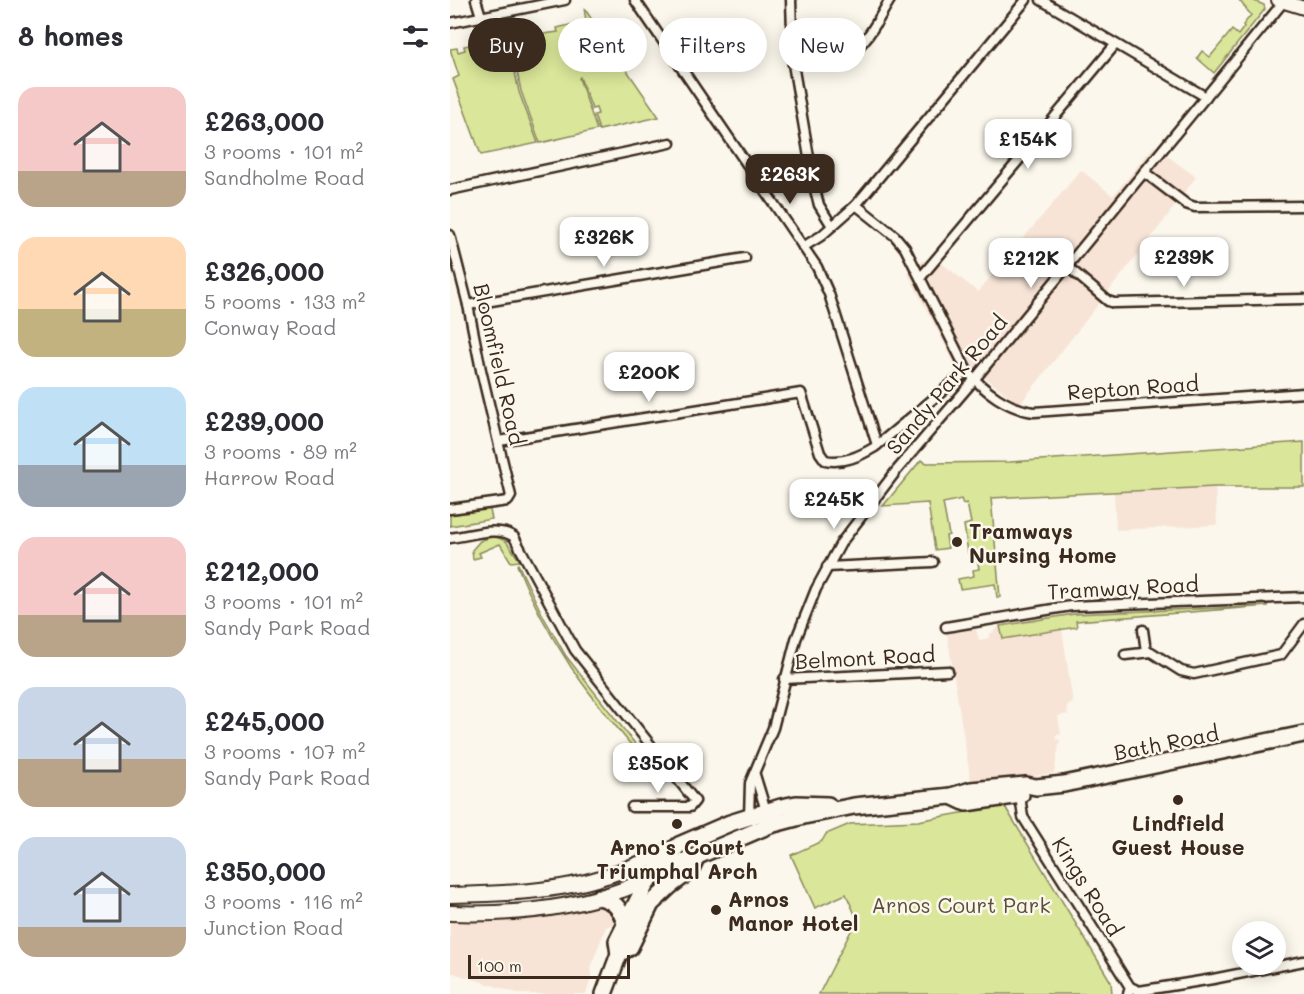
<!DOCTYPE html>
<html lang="en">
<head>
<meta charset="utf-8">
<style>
	:root { --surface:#fff; --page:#f7f7f7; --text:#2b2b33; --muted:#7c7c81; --accent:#3b2a1e }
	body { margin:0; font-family:Mali,sans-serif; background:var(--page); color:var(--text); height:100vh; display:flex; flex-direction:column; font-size:22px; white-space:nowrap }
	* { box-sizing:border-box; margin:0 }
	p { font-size:20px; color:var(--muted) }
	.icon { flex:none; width:33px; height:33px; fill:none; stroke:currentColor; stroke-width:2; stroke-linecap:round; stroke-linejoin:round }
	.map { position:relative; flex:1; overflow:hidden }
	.sheet { display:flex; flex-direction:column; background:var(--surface); width:450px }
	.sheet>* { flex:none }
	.hud { position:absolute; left:18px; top:18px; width:570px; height:54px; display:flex; gap:12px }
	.buttons { position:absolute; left:782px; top:921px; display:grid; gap:12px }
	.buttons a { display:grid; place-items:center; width:54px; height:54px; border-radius:50%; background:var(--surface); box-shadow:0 3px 15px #0003; font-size:30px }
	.scale { position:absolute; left:18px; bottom:15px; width:162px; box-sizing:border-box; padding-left:6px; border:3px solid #3b2a1e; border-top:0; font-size:16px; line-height:21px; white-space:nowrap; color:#3b2a1e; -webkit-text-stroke:4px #fbf7ec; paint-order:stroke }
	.price { position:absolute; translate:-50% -51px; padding:0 14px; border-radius:12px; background:#fff; color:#222; font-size:20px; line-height:39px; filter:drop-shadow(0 2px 3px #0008) }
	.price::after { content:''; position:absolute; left:50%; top:36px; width:18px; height:14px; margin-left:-9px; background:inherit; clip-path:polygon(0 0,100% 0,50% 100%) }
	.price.on { background:var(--accent); color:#fff }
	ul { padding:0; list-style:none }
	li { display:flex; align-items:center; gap:18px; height:150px; padding:0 18px }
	li span { display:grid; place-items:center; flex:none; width:168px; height:120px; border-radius:18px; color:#555 }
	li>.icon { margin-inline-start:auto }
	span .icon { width:72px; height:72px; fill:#fffc; stroke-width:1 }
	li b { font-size:26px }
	h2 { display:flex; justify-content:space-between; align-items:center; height:72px; padding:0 18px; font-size:26px }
	.pill { padding:0 21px; border-radius:27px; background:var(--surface); box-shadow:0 3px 15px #0003; font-size:21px; line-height:54px }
	.pill.on { background:var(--accent); color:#fff }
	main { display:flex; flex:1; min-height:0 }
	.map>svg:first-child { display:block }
</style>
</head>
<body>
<main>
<section class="sheet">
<h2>8 homes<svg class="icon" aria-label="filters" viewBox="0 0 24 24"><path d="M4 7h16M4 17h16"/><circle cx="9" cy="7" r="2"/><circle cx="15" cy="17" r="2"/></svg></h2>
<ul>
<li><span style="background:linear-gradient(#f6c9c9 70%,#b9a48a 0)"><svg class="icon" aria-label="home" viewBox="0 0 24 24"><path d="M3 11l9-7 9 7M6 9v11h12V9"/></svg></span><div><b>£263,000</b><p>3 rooms · 101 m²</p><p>Sandholme Road</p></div></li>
<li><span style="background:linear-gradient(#ffd9b3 60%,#c2b280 0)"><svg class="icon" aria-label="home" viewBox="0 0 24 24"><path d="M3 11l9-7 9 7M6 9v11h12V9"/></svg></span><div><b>£326,000</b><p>5 rooms · 133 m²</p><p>Conway Road</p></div></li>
<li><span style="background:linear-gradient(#bfe0f5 65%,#9aa5b1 0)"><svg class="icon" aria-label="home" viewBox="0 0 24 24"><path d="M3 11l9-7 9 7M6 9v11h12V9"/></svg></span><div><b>£239,000</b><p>3 rooms · 89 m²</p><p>Harrow Road</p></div></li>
<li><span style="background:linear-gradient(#f6c9c9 65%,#b9a48a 0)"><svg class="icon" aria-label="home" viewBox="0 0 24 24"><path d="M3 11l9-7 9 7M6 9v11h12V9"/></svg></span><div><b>£212,000</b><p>3 rooms · 101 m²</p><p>Sandy Park Road</p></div></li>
<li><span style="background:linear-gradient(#c9d6e8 60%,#b9a48a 0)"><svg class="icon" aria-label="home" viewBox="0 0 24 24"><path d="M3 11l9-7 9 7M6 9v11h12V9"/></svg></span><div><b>£245,000</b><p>3 rooms · 107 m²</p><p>Sandy Park Road</p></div></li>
<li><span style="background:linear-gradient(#c9d6e8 75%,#b9a48a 0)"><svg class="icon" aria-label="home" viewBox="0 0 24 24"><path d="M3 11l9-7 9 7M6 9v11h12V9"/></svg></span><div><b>£350,000</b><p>3 rooms · 116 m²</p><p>Junction Road</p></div></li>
</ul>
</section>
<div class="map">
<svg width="854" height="994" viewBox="0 0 854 994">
	<rect width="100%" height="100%" fill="#fbf7ec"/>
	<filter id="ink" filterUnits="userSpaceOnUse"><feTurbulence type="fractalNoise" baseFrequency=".0167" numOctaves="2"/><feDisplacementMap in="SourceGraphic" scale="12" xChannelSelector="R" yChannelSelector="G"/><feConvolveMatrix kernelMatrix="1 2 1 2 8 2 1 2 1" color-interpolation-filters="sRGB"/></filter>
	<g filter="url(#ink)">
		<g fill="#f7e4d7">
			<path d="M 704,146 L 746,177 L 710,226 L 570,404 L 527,372 L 508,370 L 458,274 L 474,260 L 493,264 L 528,292 L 631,170 L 663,196 Z"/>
			<path d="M 765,487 L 767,525 L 666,530 L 664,492 Z"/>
			<path d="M 550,626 L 553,639 L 612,629 L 623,703 L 617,706 L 618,714 L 608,716 L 611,734 L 605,736 L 606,739 L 610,740 L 604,773 L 558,780 L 521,782 L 497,634 L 526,629 L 529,640 L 539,638 L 539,635 Z"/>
			<path d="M 148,906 L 158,910 L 165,918 L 163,924 L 156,927 L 141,966 L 142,975 L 136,994 L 70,994 L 0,972 L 0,921 L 73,919 Z"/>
		</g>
		<g fill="#dae699" stroke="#8a885c" stroke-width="1.5">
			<path d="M 789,0 L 802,0 L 814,5 L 815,9 L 764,73 L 747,58 L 752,51 L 760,57 L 782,30 L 788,35 L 794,27 L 793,25 L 801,15 Z"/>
			<path d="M 134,8 L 209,117 L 149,130 L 144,115 L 148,114 L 146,108 L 142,109 L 130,77 L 129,78 L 147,130 L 90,143 L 71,91 L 60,37 L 66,36 L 67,39 L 74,38 L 73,34 L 85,32 L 86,35 L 108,32 L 107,28 L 136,21 Z"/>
			<path d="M 58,38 L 69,92 L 88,143 L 31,155 L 3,79 L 9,76 L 0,49 L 7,48 L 8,52 L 15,50 L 14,46 L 30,43 L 30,46 L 35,50 L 39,46 L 38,41 L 43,40 L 44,45 L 50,44 L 49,39 Z"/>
			<path d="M 854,442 L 854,487 L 765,487 L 541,498 L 550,597 L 547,597 L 545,584 L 510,589 L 508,579 L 524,576 L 523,570 L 529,569 L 526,552 L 518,553 L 514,525 L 521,523 L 517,503 L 513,504 L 511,499 L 493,503 L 499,535 L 496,536 L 498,548 L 485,550 L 478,503 L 433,506 L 471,460 L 477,463 L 560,462 Z"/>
			<path d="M 37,509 L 40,510 L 42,519 L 0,526 L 0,515 Z"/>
			<path d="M 44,536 L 56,541 L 70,561 L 61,562 L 50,544 L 29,553 L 31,557 L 23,559 L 22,550 L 30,541 Z"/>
			<path d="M 68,564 L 92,614 L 116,656 L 212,778 L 210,780 C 181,744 147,706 121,667 C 100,635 81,600 67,565 Z"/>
			<path d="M 818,606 L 626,621 L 627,627 L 553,639 L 550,626 L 624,614 Z"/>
			<path d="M 554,805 L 661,982 L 662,994 L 369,994 L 407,919 L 396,894 L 365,908 L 341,855 L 372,841 L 376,834 L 400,824 L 468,821 Z"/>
		</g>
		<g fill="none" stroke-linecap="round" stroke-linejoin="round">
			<g stroke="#3b2a1e" stroke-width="13">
				<g id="street">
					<path d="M 26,0 L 31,16"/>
					<path d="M 185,0 L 367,267 L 379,294 L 427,445"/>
					<path d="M 341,0 L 343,64 L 364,186 L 369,205 L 382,226"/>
					<path d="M 591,0 L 756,97"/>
					<path d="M 0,23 L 115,0"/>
					<path d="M 343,64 C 364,63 395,59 411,44 C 423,32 431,14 440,0"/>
					<path d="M 694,172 L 736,204 L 745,207 L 854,206"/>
					<path d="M 0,190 L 220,143"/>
					<path d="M 406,205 L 445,236 L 455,248 L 517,371 C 534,391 558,409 584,412 L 854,393"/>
					<path d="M 0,235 L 18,305 L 31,370 L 61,496 L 58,501 L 0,509"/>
					<path d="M 353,247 L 371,236 L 406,205 L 576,0"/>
					<path d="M 617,266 L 658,301 L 664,303 L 854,299"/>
					<path d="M 471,277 L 665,45"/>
					<path d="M 18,305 L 295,258"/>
					<path d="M 49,441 L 351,393 L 370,453 L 375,460 C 393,464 410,456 425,447 L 517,371"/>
					<path d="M 0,538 C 19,536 48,525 64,537 L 125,650 L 245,801 L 240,807 L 182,807"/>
					<path d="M 377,567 L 483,562"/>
					<path d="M 496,627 L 621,606 L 854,597"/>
					<path d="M 693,630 L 696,651"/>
					<path d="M 675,655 L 701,652 L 731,671 L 744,674 L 831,655 L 854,624"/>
					<path d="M 334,679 L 498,671"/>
					<path d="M 305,775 L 317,814"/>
					<path d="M 572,795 L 571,803 L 573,817 L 680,987 L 678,994"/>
					<path d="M 299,818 L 300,783 L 323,728 L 346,639 L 366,589 L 391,543 L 447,470 L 524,380 L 835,0"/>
					<path d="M 680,987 L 689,991 L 763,979 L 854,961"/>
				</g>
			</g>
			<g stroke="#3b2a1e" stroke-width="16">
				<path id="secondary" d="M 828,0 L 854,8"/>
			</g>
			<g stroke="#3b2a1e" stroke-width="18">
				<g id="primary">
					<path d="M 0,895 C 48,894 110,892 156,876 C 179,869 203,858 224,848"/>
					<path d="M 0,913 C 58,915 118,910 172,890 C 182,887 192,881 201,876"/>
				</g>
			</g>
			<g stroke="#3b2a1e" stroke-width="20">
				<g id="highway">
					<path d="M 501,796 L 516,803 L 571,795"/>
					<path d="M 201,876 L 320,825 L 354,816 L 404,806 L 501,796 L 521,790 L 576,785 L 586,787 L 614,784 L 854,734"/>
					<path d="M 149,897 C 165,901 170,908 175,923"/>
					<path d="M 169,954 L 167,941 L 195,886 L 215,859 L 229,845 L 280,823 L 331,807 L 346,804 L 378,805"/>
					<path d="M 154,994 L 169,954 L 180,947 L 201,904 L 220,886 L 240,871 L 247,856"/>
				</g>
			</g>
			<use href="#street" stroke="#fbf7ec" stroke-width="8"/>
			<use href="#secondary" stroke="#fbf7ec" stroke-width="12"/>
			<use href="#primary" stroke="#fbf7ec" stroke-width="14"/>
			<use href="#highway" stroke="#fbf7ec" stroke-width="15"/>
		</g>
	</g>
	<g fill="#3b2a1e" stroke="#fbf7ec" stroke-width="2">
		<circle cx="507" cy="542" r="6"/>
		<circle cx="728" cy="800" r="6"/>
		<circle cx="227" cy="824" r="6"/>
		<circle cx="266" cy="910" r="6"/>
	</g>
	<g text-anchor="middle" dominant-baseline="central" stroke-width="5" stroke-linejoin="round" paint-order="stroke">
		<g font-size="21" fill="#3b2a1e" stroke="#fbf7ec">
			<text transform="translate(50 364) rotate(77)">Bloomfield Road</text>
			<text transform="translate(496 384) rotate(-50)">Sandy Park Road</text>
			<text transform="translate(683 387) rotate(-4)">Repton Road</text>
			<text transform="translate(673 587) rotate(-3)">Tramway Road</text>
			<text transform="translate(415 657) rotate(-3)">Belmont Road</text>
			<text transform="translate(716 742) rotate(-11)">Bath Road</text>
			<text transform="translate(638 886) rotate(58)">Kings Road</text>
		</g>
		<g font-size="21" font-weight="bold" fill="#3b2a1e" stroke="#fbf7ec" text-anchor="start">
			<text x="519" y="530">Tramways<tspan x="519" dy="24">Nursing Home</tspan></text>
			<text x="728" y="822" text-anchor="middle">Lindfield<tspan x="728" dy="24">Guest House</tspan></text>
			<text x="227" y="846" text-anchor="middle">Arno's Court<tspan x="227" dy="24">Triumphal Arch</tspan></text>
			<text x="278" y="898">Arnos<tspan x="278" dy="24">Manor Hotel</tspan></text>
		</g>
		<g font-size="21" fill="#5b5037" stroke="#fbf7ec">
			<text x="511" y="904">Arnos Court Park</text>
		</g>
	</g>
</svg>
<div class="buttons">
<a><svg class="icon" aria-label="layers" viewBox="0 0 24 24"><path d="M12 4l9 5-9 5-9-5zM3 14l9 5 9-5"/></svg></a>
</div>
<div class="scale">100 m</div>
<b class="price" style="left:578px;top:170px">£154K</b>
<b class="price on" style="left:340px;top:205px">£263K</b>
<b class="price" style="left:154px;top:268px">£326K</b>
<b class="price" style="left:734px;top:288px">£239K</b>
<b class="price" style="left:581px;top:289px">£212K</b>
<b class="price" style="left:199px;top:403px">£200K</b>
<b class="price" style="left:384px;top:530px">£245K</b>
<b class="price" style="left:208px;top:794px">£350K</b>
<div class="hud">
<a class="pill on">Buy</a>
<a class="pill">Rent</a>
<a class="pill">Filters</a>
<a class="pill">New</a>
</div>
</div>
</main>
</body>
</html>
